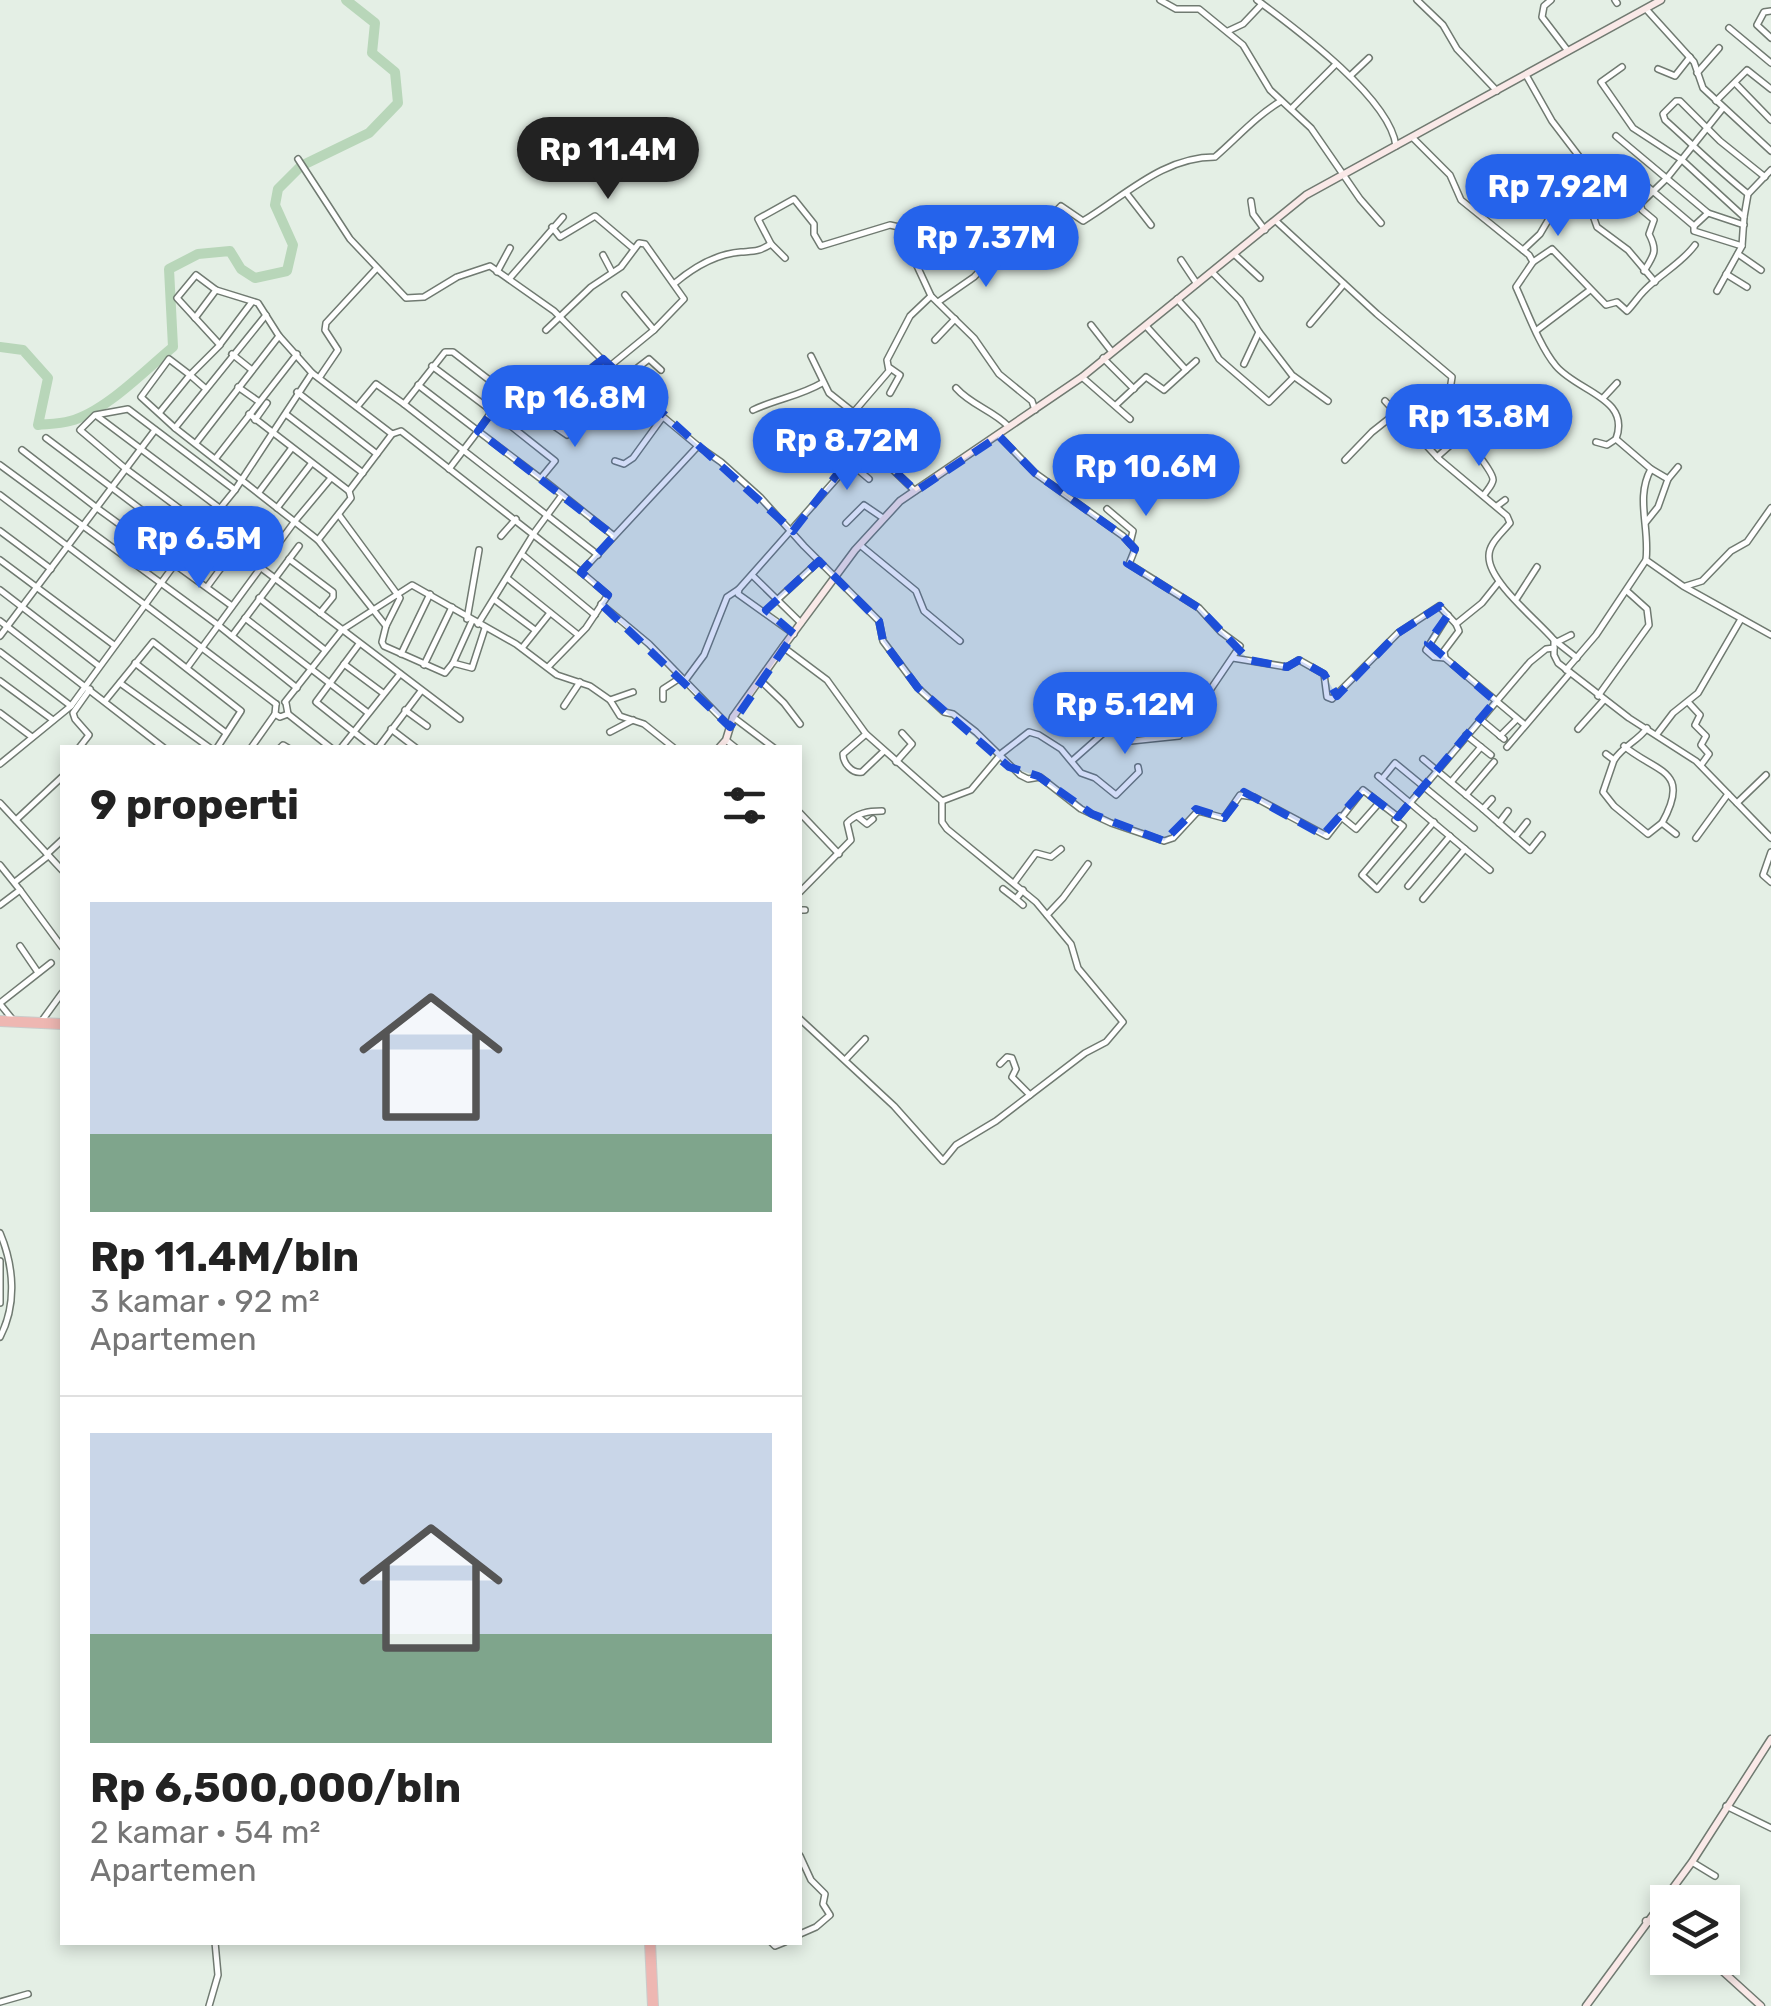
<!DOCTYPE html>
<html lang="id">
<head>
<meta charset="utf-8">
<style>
	:root { --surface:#fff; --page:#f6f6f6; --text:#222; --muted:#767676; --line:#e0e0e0; --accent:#2563eb }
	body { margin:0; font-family:Rubik,sans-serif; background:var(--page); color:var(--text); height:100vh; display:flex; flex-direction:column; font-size:38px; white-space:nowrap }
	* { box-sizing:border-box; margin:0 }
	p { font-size:32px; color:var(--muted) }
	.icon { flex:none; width:55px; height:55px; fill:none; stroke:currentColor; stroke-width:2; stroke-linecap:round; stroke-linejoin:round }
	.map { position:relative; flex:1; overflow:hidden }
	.sheet { position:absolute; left:60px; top:745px; width:742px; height:1200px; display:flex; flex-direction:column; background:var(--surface); border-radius:0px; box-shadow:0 5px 15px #0003 }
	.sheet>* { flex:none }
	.fabs { position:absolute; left:1650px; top:1885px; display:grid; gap:20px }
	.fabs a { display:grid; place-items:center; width:90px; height:90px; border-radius:0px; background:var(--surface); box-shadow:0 5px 15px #0003; font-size:50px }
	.price { position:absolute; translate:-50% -85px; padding:0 22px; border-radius:35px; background:var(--accent); color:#fff; font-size:32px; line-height:65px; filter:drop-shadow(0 2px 5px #0008) }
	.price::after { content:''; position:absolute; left:50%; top:60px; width:30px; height:22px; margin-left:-15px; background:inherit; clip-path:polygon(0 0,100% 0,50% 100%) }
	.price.active { background:#222; color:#fff }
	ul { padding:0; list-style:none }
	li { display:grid; align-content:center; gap:20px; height:530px; padding:0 30px }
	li+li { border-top:2px solid var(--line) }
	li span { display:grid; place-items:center; height:310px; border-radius:0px; color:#555 }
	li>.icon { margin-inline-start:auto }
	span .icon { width:180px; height:180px; fill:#fffc; stroke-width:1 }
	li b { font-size:42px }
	h2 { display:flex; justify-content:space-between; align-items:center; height:120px; padding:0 30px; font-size:42px }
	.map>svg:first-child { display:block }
</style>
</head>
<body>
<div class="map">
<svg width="1771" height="2006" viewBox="0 0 1771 2006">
	<rect width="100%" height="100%" fill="#e4efe5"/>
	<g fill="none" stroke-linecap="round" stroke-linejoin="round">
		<path stroke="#b8d6b9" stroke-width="10" d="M 0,347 L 23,350 L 48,378 L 38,425 C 48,424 60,424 70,421 C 105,412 145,370 173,347 L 169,269 L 198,254 L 230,251 L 241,269 L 255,278 L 287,271 L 293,245 L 275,205 L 278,189 L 301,166 L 369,133 L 398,103 L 395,72 L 372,53 L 375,23 L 346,0"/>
		<g stroke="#707a71" stroke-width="8">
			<g id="street">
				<path d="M 1160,0 L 1176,9 L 1199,9 L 1243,45 L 1270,90 L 1311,128 L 1360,199 L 1381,223"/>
				<path d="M 1257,0 C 1296,29 1390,98 1396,146"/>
				<path d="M 1417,0 L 1443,25 L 1457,49 L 1497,91"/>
				<path d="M 1551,0 L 1544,6 L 1542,17 L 1568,51"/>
				<path d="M 1615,0 L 1617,3"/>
				<path d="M 1646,9 L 1694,62 L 1703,88 L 1771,151"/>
				<path d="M 1771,11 L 1764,12 L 1757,25 L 1771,38"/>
				<path d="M 1729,28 L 1771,63"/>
				<path d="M 1228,31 L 1243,24 L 1262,4"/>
				<path d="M 1622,67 L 1601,82 L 1633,128 L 1682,160 L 1744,217 L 1742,246 L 1717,291"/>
				<path d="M 1658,69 L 1675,76 L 1690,57"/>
				<path d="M 1697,73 L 1719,48"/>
				<path d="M 1526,75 L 1552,121 L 1597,180 L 1606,178 L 1640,204 L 1667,178 L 1723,108"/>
				<path d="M 1350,76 L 1369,58"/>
				<path d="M 1736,84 L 1771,120"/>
				<path d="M 1716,101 L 1747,70 L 1771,89"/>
				<path d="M 1291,109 L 1336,64"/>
				<path d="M 1616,136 L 1708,213 L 1694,226 L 1616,160"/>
				<path d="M 1412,137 L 1450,175 L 1461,200 L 1529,255 L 1533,262 L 1516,287 C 1527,311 1540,347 1556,366 C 1578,392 1631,398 1616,439 L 1651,469 C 1635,498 1650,527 1646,560 L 1683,586 L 1771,635"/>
				<path d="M 298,159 L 350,239 L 406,298 L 424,297 L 457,277 L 490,266 L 554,311 L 638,396 L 698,446"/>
				<path d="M 1127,194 L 1151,225"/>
				<path d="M 1748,194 C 1718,170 1693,145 1665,120 L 1663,114 L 1676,101 L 1680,101 L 1720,141 L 1765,177"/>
				<path d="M 1251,201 L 1253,214 L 1265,230"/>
				<path d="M 1640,204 L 1642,210 L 1654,220 L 1649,234 C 1658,251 1654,255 1644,271"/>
				<path d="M 1708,213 L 1744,225"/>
				<path d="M 1744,217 L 1748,194 L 1771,170"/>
				<path d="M 1276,221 L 1377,314 L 1452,377 L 1450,390 L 1465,415 L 1462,431 C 1467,442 1494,472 1493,480 C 1492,486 1487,490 1484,495"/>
				<path d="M 1694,226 L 1694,231 L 1742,246"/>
				<path d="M 552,227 L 560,237 L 595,216 L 634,249"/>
				<path d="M 771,244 L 758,219 L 794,199 L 814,224 L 814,234 L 821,246 L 890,225 L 899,227 L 931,296 L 974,338 L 999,374 L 1032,401 L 1035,410"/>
				<path d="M 1523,250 L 1540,234 L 1560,200 L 1552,188 L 1564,175 L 1585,193 L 1597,227 L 1628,250 L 1655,282"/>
				<path d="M 1234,254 L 1260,278"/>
				<path d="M 1738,254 L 1761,270"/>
				<path d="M 603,255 L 612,272"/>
				<path d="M 1181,260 L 1197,284"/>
				<path d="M 1533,262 L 1552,249 L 1606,305 L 1617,302 L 1627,311 C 1633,305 1638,297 1644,291 C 1660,274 1681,264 1695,245"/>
				<path d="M 497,272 L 510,248"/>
				<path d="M 1212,272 L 1240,300 L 1259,332 L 1244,364"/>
				<path d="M 1726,274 L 1747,287"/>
				<path d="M 509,279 L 563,217"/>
				<path d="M 675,283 C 694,267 715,254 741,252 C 755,251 758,252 771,244 L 785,258"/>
				<path d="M 1177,299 L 1197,321 L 1219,359 L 1269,402 L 1294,377"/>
				<path d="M 938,302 L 974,277 L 999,251 L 1014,254 L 1061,206 L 1083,221 C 1126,195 1163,157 1215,157 C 1237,138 1256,116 1281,101"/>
				<path d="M 195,318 L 216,290"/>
				<path d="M 1310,324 L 1344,284"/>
				<path d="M 1091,325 L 1112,352"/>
				<path d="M 1146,326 L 1186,370 L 1196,361"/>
				<path d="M 546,330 L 591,287 L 621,267 L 639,243 L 645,244 L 684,299 L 654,330 L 625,295"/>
				<path d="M 1537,330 L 1590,290"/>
				<path d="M 1259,332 L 1292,375 L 1328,401"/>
				<path d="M 935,340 L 955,319"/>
				<path d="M 221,343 L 252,302"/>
				<path d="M 232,354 L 252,370"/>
				<path d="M 1103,358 L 1134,389"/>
				<path d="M 432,366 L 492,411 L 478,431 L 540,478"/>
				<path d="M 610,366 L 654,330"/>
				<path d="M 312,373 L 279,336 L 258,303 L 216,290 L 196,275 L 177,298 L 220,345 L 190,375 L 169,359 L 141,397 L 175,428 L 318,540 L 386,626 L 382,642 L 384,646 L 445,673 L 453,663 L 472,668 L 485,628"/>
				<path d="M 1082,377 L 1130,419"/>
				<path d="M 319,378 L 338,350 L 325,330 L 326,323 L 376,269"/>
				<path d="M 623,379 L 649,359 L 661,370"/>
				<path d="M 418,385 L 478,431 L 449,469"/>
				<path d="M 238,387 L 258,401"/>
				<path d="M 956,388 C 971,405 992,410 1008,426"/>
				<path d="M 297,392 L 377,454"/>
				<path d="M 506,393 L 567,435 L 597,404 L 602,408 L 616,391 L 610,383 L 618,376"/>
				<path d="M 890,393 L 900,375 L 890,368"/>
				<path d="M 1604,397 L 1617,383"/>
				<path d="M 1385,401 L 1439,459 L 1507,516 L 1510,523 C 1502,533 1488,544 1489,557 C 1489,582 1537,620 1554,640 L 1554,655 L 1558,663 L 1629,718 L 1696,761 L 1771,838"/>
				<path d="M 404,404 L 598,555"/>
				<path d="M 1116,405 L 1146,377 L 1164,390 L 1186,370"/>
				<path d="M 357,407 L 376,384 L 404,404 L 445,352 L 453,352 L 506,393 L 492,411 L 555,461 L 541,478 L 614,536"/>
				<path d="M 753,410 C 776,399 800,396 822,383"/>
				<path d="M 160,412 L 190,375 L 206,389"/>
				<path d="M 853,413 L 889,371 L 887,360 L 910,316 L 931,296"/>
				<path d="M 249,414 L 349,491"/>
				<path d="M 287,415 L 363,473"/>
				<path d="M 539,415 L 547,403 L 603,359"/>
				<path d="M 97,416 L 274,549"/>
				<path d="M 255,420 L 267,403"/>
				<path d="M 175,428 L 266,315"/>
				<path d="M 999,436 L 1035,473 L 1123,536 L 1135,549 L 1129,564 L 1199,608 L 1221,632 L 1240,646 L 1179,736 L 1131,741 L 1108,729 L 1073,760"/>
				<path d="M 46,438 L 220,569"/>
				<path d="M 1421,439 L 1459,406"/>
				<path d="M 863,441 L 915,491"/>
				<path d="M 1596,442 L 1607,445 L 1616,439"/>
				<path d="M 196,443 L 279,336"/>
				<path d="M 22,450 L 97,508 L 232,606"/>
				<path d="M 1437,457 L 1463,434"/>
				<path d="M 216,458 L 297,354"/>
				<path d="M 1345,460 L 1372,432 L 1396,413"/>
				<path d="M 615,461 L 624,464 L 633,458 L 662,418"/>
				<path d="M 849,462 L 869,479"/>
				<path d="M 0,465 L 218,625 L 297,688"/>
				<path d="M 1651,469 L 1668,479 L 1678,467"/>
				<path d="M 259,492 L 291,449"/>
				<path d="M 0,495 L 276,704"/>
				<path d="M 1497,506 L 1505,500"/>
				<path d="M 277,508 L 311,464"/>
				<path d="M 1107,509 L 1133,531 L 1130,543"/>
				<path d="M 339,515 L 400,598 L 386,626"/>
				<path d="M 1646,522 L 1658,507 L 1668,479"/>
				<path d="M 846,523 L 864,505 L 883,518"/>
				<path d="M 0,531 L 51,569"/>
				<path d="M 501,536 L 516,519"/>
				<path d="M 318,540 L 351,498 L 349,491 L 392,434"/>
				<path d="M 860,545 L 916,591 L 924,611 L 960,641"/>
				<path d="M 234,549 L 126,469 L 80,430 L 95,415 L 128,409 L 235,490"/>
				<path d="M 524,556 L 595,615"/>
				<path d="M 289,559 L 333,592 L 333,597 L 320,613"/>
				<path d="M 0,560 L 114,645"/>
				<path d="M 260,567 L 460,719"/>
				<path d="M 752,575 L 801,623"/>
				<path d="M 507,578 L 577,634"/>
				<path d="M 1686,586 L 1702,581 L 1731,551 L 1747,542 L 1771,508"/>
				<path d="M 207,587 L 249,530"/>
				<path d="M 0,590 L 99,666"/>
				<path d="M 259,598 L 325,650"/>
				<path d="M 1517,598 L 1537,567"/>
				<path d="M 495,600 L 535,630"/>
				<path d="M 776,601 L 819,561"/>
				<path d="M 601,604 L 649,644 L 730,727"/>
				<path d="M 1448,615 L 1426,650 L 1434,657 L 1445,658 L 1525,725"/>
				<path d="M 245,618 L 367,712"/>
				<path d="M 467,619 L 479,550"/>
				<path d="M 0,621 L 164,748"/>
				<path d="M 478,624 L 534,533 L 562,495"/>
				<path d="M 794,634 L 738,594 L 739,589 L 845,469 L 868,430 L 863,420 L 829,393 L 811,356"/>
				<path d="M 0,636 L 155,430"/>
				<path d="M 232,636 L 299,546"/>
				<path d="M 1554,640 L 1577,658"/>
				<path d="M 1557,642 L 1571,635"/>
				<path d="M 359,644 L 316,702 L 374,748"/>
				<path d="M 783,647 L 827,680 L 866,734 L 942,801 L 942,822 L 947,829 L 1036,902 L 1071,944 L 1078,968 L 1123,1022 L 1106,1042 L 1085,1053 L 996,1121 L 956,1145 L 943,1161 L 894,1106 L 800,1019"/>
				<path d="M 522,648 L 550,613"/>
				<path d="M 0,652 L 71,706"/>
				<path d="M 401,654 L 430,594"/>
				<path d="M 1233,658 L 1287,667 L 1299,660 L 1324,674 L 1327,697 L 1332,699 L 1398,633 L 1439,606 L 1456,624 L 1482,603 L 1498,583"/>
				<path d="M 1445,658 L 1444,651 L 1459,631 L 1456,624"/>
				<path d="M 135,663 L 226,733"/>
				<path d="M 453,663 L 472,621"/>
				<path d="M 344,664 L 383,693"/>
				<path d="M 424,665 L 452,607"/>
				<path d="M 548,667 L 586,628 L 608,595 L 581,572"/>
				<path d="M 187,668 L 295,521 L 331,478"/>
				<path d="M 1566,670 L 1596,635 L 1646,560"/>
				<path d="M 760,680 L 784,703 L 800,724"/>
				<path d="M 0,681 L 53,720"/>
				<path d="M 684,682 L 704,655 L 727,597 L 739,589"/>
				<path d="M 120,683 L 210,748"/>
				<path d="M 1598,696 L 1649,625 L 1647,609 L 1627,591"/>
				<path d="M 663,699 L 663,689 L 680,678"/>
				<path d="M 610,700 L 633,692"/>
				<path d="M 105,701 L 153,642 L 241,711 L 217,748"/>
				<path d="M 285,702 L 342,630 L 412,585 L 516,644 L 557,675 L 590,686 L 610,700 L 620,716 L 644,724 L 674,748"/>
				<path d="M 1688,702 L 1700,715 L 1695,725 L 1706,736 L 1701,745 L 1709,754 L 1701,765"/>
				<path d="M 564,706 L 580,682"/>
				<path d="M 405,710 L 427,726"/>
				<path d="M 0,713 L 32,737"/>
				<path d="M 275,714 L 280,717 L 288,714 L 286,703"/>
				<path d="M 288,714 L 331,748"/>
				<path d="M 733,717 L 774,748"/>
				<path d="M 1480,719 L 1504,739"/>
				<path d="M 391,729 L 416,748"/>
				<path d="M 1578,729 L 1604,700"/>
				<path d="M 610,732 L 633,720"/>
				<path d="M 866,734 L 843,754 C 843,763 852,774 862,772 L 884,751"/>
				<path d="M 1657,734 L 1673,713 L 1698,693 L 1741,619"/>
				<path d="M 1466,735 L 1491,755"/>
				<path d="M 1500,736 L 1516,720"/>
				<path d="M 726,740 L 736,748"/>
				<path d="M 1624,746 C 1656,773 1692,769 1662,823"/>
				<path d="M 1507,747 L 1570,673"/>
				<path d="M 79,748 L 89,735 L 75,719 L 73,713 L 90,689"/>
				<path d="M 251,748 L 275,714 L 276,704"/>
				<path d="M 280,748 L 283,745 L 288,748"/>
				<path d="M 341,748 L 400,674"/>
				<path d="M 378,748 L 421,691"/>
				<path d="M 1606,754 L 1614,760 C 1624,745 1638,741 1647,728"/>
				<path d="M 1423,759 L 1483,809 L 1492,799"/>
				<path d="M 1614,760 L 1603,792 L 1614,806 L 1648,834 L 1662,823 L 1676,834"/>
				<path d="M 896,762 L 912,744 L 902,733"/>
				<path d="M 0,764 L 71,706 L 175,564 L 235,490 L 312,373 L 392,434 L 401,431 L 581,572 L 698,446 L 721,462 L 760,497 L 804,546 L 879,621 L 883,641 L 918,688 L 944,712 L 953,714 L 976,732 L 1020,775 L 1028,779 L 1040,777 L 1081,809 L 1111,823 L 1164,841 L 1173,838 L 1198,811 L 1224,818 L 1240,795 L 1254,797 L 1327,836 L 1363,790 L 1398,817 L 1530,662 L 1546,649 L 1554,648"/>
				<path d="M 1378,776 L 1490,870"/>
				<path d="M 1382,779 L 1395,763 L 1474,828"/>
				<path d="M 1451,782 L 1481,747"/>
				<path d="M 1466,795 L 1494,762"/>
				<path d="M 942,801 L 971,790 L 1002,753 L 1029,732 L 1039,735 L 1061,749 L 1081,773 L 1095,778 L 1116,795 L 1139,772 L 1138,767"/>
				<path d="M 0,803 L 62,870"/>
				<path d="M 1737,803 L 1766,775"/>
				<path d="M 1483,809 L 1530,850 L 1542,835"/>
				<path d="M 800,813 L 839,854"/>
				<path d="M 857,816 L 867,824 L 873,819"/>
				<path d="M 1340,816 L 1356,829 L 1379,803"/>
				<path d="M 1398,817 L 1395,820 L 1403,826 L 1362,875 L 1377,889 L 1434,822"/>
				<path d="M 16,820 L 62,777"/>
				<path d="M 1499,823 L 1508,811"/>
				<path d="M 1515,837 L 1527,822"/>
				<path d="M 1696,838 L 1728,794"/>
				<path d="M 1771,852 L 1763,875 L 1771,882"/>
				<path d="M 47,854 L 62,840"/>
				<path d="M 0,865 L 20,890 L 0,905"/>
				<path d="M 15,882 L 48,856"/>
				<path d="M 1014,883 L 1036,853 L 1051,857 L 1061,849"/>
				<path d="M 1408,886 L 1450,836"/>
				<path d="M 1003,889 L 1016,899"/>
				<path d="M 20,890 L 62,947"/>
				<path d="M 1023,890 L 1016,899 L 1023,905"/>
				<path d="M 800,892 L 851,840 L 847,823 C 857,813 868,811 882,811"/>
				<path d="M 1423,899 L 1465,849"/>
				<path d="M 800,910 L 805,910"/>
				<path d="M 1047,915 L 1063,898 L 1088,864"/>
				<path d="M 20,946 L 37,971"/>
				<path d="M 0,1003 L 51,963"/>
				<path d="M 0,1004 L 13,1020"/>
				<path d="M 41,1022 L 62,993"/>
				<path d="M 846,1059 L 865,1039"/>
				<path d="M 1000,1064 L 1007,1057 L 1012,1058 L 1016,1069 L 1012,1077 L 1030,1095"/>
				<path d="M 0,1233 C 14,1266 17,1305 0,1337"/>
				<path d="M 0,1261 L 0,1303"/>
				<path d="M 1726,1806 L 1771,1828"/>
				<path d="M 800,1856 L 811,1880 L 825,1894 L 823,1904 L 830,1915 L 816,1927 L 800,1934"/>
				<path d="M 1692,1862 L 1715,1876"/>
				<path d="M 771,1942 L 775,1946 L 785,1942"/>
				<path d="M 0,2002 L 28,1994"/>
				<path d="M 209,2006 L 218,1975 L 215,1942"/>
			</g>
		</g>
		<g stroke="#707a71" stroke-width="9">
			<g id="secondary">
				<path d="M 719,748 L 726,740 L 733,717 L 783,647 L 855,550 L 900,501 L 1082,377 L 1306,195 L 1661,0"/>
				<path d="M 1646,1921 L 1668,1926"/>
				<path d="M 1708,1958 L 1761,2006"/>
				<path d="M 1586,2006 L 1692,1862 L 1771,1739"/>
			</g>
		</g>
		<g stroke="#cacbca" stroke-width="12">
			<g id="highway">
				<path d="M 0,1021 L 62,1024"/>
				<path d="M 650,1942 L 653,2006"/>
			</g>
		</g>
		<use href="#street" stroke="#fff" stroke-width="5"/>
		<use href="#secondary" stroke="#fae9e8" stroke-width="6"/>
		<use href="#highway" stroke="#eeb7b2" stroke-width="10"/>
	</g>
	<path fill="#1d4ed8" fill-opacity="0.2" stroke="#1d4ed8" stroke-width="8" stroke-dasharray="20 12" stroke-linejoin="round" d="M 603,359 L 793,531 L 863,441 L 916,491 L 999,436 L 1035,473 L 1123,536 L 1135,549 L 1127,563 L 1199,608 L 1249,660 L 1287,667 L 1299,660 L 1324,674 L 1337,696 L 1398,633 L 1440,606 L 1448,615 L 1428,643 L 1495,701 L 1398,817 L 1363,790 L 1323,835 L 1244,792 L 1224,818 L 1196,809 L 1164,841 L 1092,814 L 1038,776 L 1009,767 L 918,688 L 883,641 L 879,621 L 819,561 L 766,610 L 794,634 L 730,727 L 601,604 L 608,595 L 581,572 L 614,536 L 478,431 L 506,393 L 535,414 Z"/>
</svg>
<div class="fabs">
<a><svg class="icon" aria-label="layers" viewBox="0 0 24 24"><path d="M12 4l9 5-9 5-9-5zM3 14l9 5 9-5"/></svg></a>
</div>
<b class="price active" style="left:608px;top:202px">Rp 11.4M</b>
<b class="price" style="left:1558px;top:239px">Rp 7.92M</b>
<b class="price" style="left:986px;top:290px">Rp 7.37M</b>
<b class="price" style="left:575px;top:450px">Rp 16.8M</b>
<b class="price" style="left:1479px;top:469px">Rp 13.8M</b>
<b class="price" style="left:847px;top:493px">Rp 8.72M</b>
<b class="price" style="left:1146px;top:519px">Rp 10.6M</b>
<b class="price" style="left:199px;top:591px">Rp 6.5M</b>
<b class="price" style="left:1125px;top:757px">Rp 5.12M</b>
<section class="sheet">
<h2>9 properti<svg class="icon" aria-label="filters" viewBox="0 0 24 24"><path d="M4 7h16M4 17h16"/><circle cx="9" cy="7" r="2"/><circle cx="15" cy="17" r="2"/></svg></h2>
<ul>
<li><span style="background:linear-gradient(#c9d6e8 75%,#7fa58c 0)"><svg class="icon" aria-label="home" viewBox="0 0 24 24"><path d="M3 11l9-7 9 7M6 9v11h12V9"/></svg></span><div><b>Rp 11.4M/bln</b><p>3 kamar · 92 m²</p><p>Apartemen</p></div></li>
<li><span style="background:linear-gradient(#c9d6e8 65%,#7fa58c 0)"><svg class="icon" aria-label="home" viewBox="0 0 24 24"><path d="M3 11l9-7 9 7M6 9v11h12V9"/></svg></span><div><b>Rp 6,500,000/bln</b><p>2 kamar · 54 m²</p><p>Apartemen</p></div></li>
</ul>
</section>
</div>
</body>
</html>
